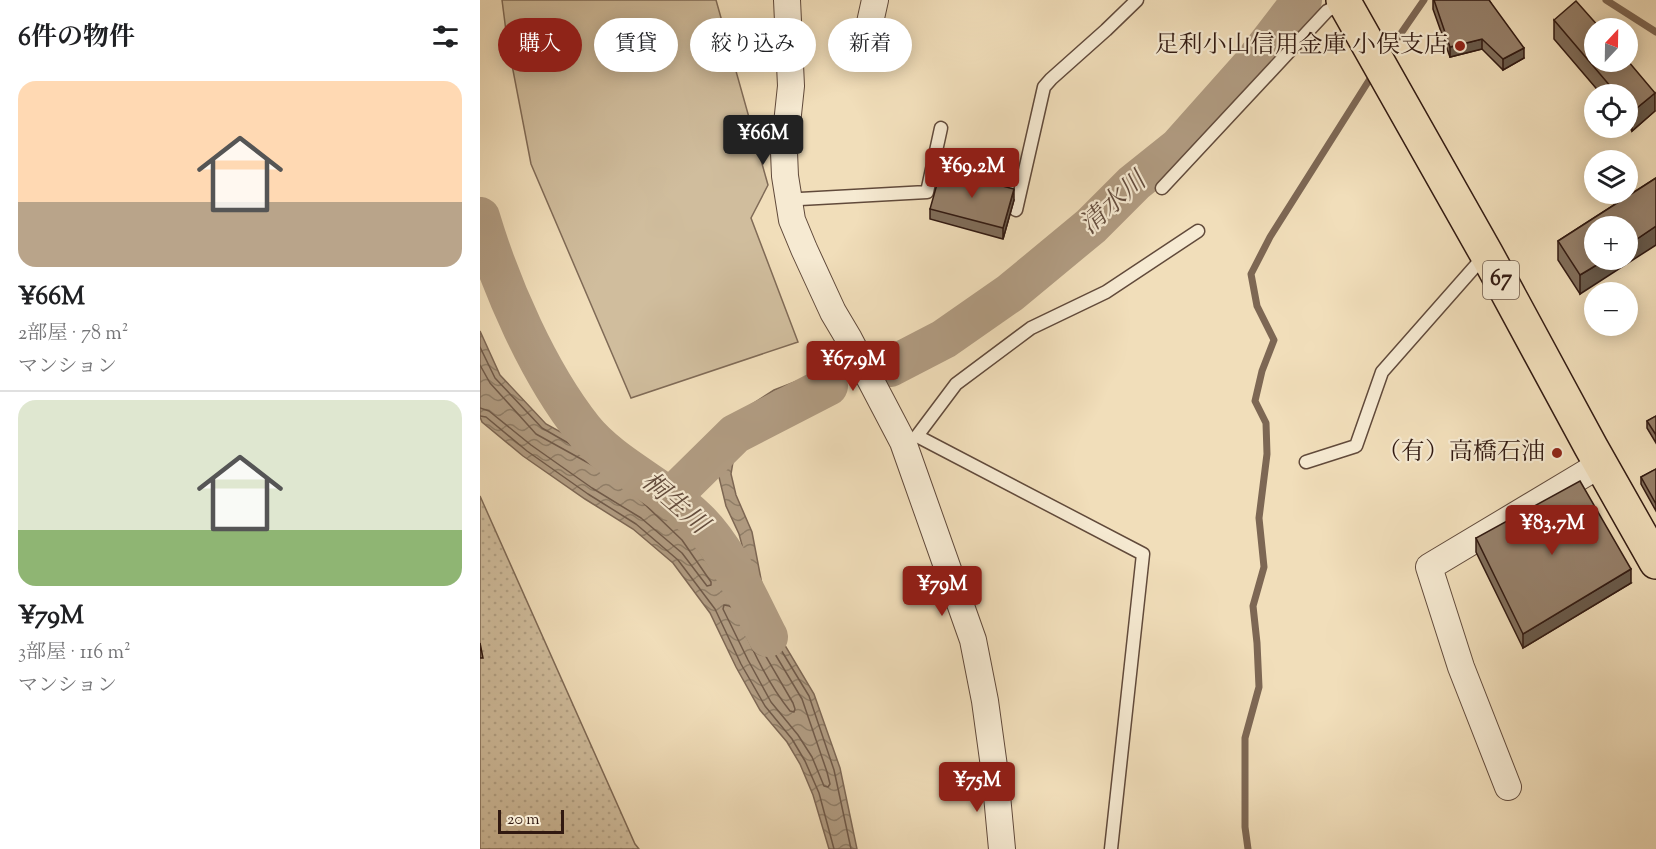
<!DOCTYPE html>
<html lang="ja">
<head>
<meta charset="utf-8">
<style>
	:root { --surface:#fff; --page:#f6f6f6; --text:#202124; --muted:#757577; --line:#e0e0e0; --accent:#8f2418 }
	body { margin:0; font-family:"Sorts Mill Goudy","Noto Serif JP",serif; background:var(--page); color:var(--text); height:100vh; display:flex; flex-direction:column; font-size:22px; white-space:nowrap }
	* { box-sizing:border-box; margin:0 }
	p { font-size:20px; color:var(--muted) }
	.icon { flex:none; width:33px; height:33px; fill:none; stroke:currentColor; stroke-width:2; stroke-linecap:round; stroke-linejoin:round }
	.map { position:relative; flex:1; overflow:hidden }
	.sheet { display:flex; flex-direction:column; background:var(--surface); width:480px }
	.sheet>* { flex:none }
	.banner { position:absolute; left:18px; top:18px; width:570px; height:54px; display:flex; gap:12px }
	.needle { width:39px; rotate:22deg }
	.tools { position:absolute; left:1104px; top:18px; display:grid; gap:12px }
	.tools a { display:grid; place-items:center; width:54px; height:54px; border-radius:50%; background:var(--surface); box-shadow:0 3px 15px #0003; font-size:30px }
	.scale { position:absolute; left:18px; bottom:15px; width:66px; box-sizing:border-box; padding-left:6px; border:3px solid #311911; border-top:0; font-size:16px; line-height:21px; white-space:nowrap; color:#311911; -webkit-text-stroke:4px #f6ead2; paint-order:stroke }
	.price { position:absolute; translate:-50% -51px; padding:0 14px; border-radius:6px; background:var(--accent); color:#fff; font-size:20px; line-height:39px; filter:drop-shadow(0 2px 3px #0008) }
	.price::after { content:''; position:absolute; left:50%; top:36px; width:18px; height:14px; margin-left:-9px; background:inherit; clip-path:polygon(0 0,100% 0,50% 100%) }
	.price.on { background:#222; color:#fff }
	ul { padding:0; list-style:none }
	li { display:grid; align-content:center; gap:12px; height:318px; padding:0 18px }
	li+li { border-top:2px solid var(--line) }
	li span { display:grid; place-items:center; height:186px; border-radius:18px; color:#555 }
	li>.icon { margin-inline-start:auto }
	span .icon { width:108px; height:108px; fill:#fffc; stroke-width:1 }
	li b { font-size:26px }
	h2 { display:flex; justify-content:space-between; align-items:center; height:72px; padding:0 18px; font-size:26px }
	.pill { padding:0 21px; border-radius:27px; background:var(--surface); box-shadow:0 3px 15px #0003; font-size:21px; line-height:54px }
	.pill.on { background:var(--accent); color:#fff }
	main { display:flex; flex:1; min-height:0 }
	.map>svg:first-child { display:block }
</style>
</head>
<body>
<main>
<section class="sheet">
<h2>6件の物件<svg class="icon" aria-label="filters" viewBox="0 0 24 24"><path d="M4 7h16M4 17h16"/><circle cx="9" cy="7" r="2"/><circle cx="15" cy="17" r="2"/></svg></h2>
<ul>
<li><span style="background:linear-gradient(#ffd9b3 65%,#b9a48a 0)"><svg class="icon" aria-label="home" viewBox="0 0 24 24"><path d="M3 11l9-7 9 7M6 9v11h12V9"/></svg></span><div><b>¥66M</b><p>2部屋 · 78 m²</p><p>マンション</p></div></li>
<li><span style="background:linear-gradient(#dfe7d0 70%,#8fb573 0)"><svg class="icon" aria-label="home" viewBox="0 0 24 24"><path d="M3 11l9-7 9 7M6 9v11h12V9"/></svg></span><div><b>¥79M</b><p>3部屋 · 116 m²</p><p>マンション</p></div></li>
</ul>
</section>
<div class="map">
<svg width="1176" height="849" viewBox="0 0 1176 849">
	<defs>
		<pattern id="grass-dots" width="8" height="8" patternUnits="userSpaceOnUse" patternTransform="scale(1.5)"><rect width="8" height="8" fill="#d0bd9d"/><path d="M2 2h.1M6 6h.1" fill="none" stroke="#b3a286" stroke-width="1.8" stroke-linecap="round"/></pattern>
		<pattern id="water-waves" width="16" height="10" patternUnits="userSpaceOnUse" patternTransform="scale(1.5)"><rect width="16" height="10" fill="#b09b81"/><path d="M0 5q4-4 8 0t8 0" fill="none" stroke="#907e68"/></pattern>
	</defs>
	<rect width="100%" height="100%" fill="#f1deba"/>
	<filter id="stains"><feTurbulence type="fractalNoise" baseFrequency=".00333" numOctaves="4"/><feColorMatrix values="0 0 0 0 .2 0 0 0 0 .09 0 0 0 0 .02 0 0 0 .5 -.17"/></filter>
	<radialGradient id="worn" r=".72"><stop offset=".6" stop-color="#630" stop-opacity="0"/><stop offset="1" stop-color="#630" stop-opacity=".3"/></radialGradient>
	<path fill="url(#grass-dots)" stroke="#806b57" stroke-width="1.5" d="M 0,496 L 155,844 L 159,849 L 0,849 Z"/>
	<path fill="#d0bd9d" stroke="#806b57" stroke-width="1.5" d="M 22,0 L 236,0 L 288,185 L 271,218 L 318,342 L 151,398 L 51,164 L 27,39 Z"/>
	<path fill="url(#water-waves)" stroke="#7d6754" stroke-width="1.5" d="M 0,331 L 20,375 L 66,424 L 120,454 L 163,484 L 212,531 L 259,598 L 268,567 L 259,534 L 246,506 L 237,469 L 237,446 L 242,435 L 252,422 L 269,406 L 294,390 L 343,371 L 352,399 L 293,420 L 263,437 L 255,450 L 251,474 L 256,495 L 272,532 L 285,600 L 297,632 L 334,694 L 360,768 L 377,849 L 349,849 L 333,795 L 320,764 L 307,742 L 280,710 L 256,667 L 230,613 L 193,563 L 153,529 L 105,499 L 43,456 L 2,422 L 0,417 Z"/>
	<g fill="none" stroke-linecap="round" stroke-linejoin="round">
		<g stroke="#705a49" stroke-width="1.5">
			<path d="M 0,347 L 15,378 L 62,428 L 116,459 L 159,489 L 208,535 L 254,601 L 259,603 L 264,601 L 270,582 L 272,581 L 275,582 L 279,602 L 292,635 L 329,696 L 354,770 L 371,849"/>
			<path d="M 0,365 L 10,383 L 56,434 L 112,465 L 154,494 L 202,540 L 231,582 L 231,585 L 227,586 L 202,553 L 161,518 L 112,488 L 51,445 L 9,411 L 0,408"/>
			<path d="M 337,380 L 340,382 L 344,393 L 342,396 L 291,414 L 259,432 L 256,431 C 259,409 318,387 337,380 Z"/>
			<path d="M 0,416 L 6,417 L 47,451 L 108,494 L 156,524 L 198,560 L 235,609 L 261,664 L 285,706 L 312,739 L 325,761 L 339,793 L 354,849"/>
			<path d="M 244,605 C 256,606 256,614 270,606 L 273,607 L 286,639 L 322,699 L 347,772 L 350,784 L 348,787 L 344,786 L 332,757 L 318,735 L 291,702 L 268,660 L 243,609 Z"/>
			<path d="M 266,618 L 268,620 L 278,643 L 313,703 L 315,709 L 314,712 L 310,711 C 289,685 274,653 260,622 L 261,619 Z"/>
		</g>
		<g stroke="#7d6754" stroke-width="7">
			<path d="M 1126,0 L 1176,32"/>
			<path d="M 906,55 L 944,0"/>
			<path d="M 768,849 L 765,827 L 765,738 L 779,687 L 777,643 L 773,606 L 784,567 L 779,518 L 787,454 L 786,423 L 775,401 L 782,371 L 794,340 L 777,306 L 771,274 L 790,237 L 893,74"/>
		</g>
		<g stroke="#b09b81" stroke-width="40">
			<path d="M 0,217 C 21,287 58,372 103,429 C 131,464 181,486 214,517 C 246,546 268,598 288,637"/>
			<path d="M 410,367 L 464,339 L 530,293 L 611,226 L 654,183 L 699,147 L 772,65 L 822,0"/>
			<path d="M 190,498 L 255,434 L 348,386"/>
		</g>
		<g stroke="#614a3b" stroke-width="15">
			<g id="service">
				<path d="M 682,188 L 847,11 L 863,3"/>
				<path d="M 309,202 L 320,199 L 447,192 L 461,128"/>
				<path d="M 536,210 L 564,87 L 571,79 L 626,30 L 657,0"/>
				<path d="M 826,462 L 876,446 L 902,372 L 1006,254"/>
				<path d="M 631,849 L 663,554 L 437,436 L 476,384 L 551,328 L 626,292 L 718,231"/>
			</g>
		</g>
		<g stroke="#614a3b" stroke-width="28">
			<g id="minor">
				<path d="M 307,0 L 311,86 L 304,152 L 305,176 L 312,220 L 324,249 L 353,312 L 369,339 L 423,442 L 493,640 L 505,701 L 515,774 L 522,849"/>
				<path d="M 389,27 L 395,0"/>
				<path d="M 1028,787 L 981,667 L 949,567 L 1121,464"/>
			</g>
		</g>
		<g stroke="#311911" stroke-width="36">
			<path id="primary" d="M 863,0 L 1006,253 L 1111,447 L 1176,562"/>
		</g>
		<use href="#service" stroke="#f6ead2" stroke-width="12"/>
		<use href="#minor" stroke="#f6ead2" stroke-width="26"/>
		<use href="#primary" stroke="#f1deba" stroke-width="33"/>
	</g>
	<g fill="#806d5a" stroke="#311911" stroke-width="1.5">
		<path d="M 953,0 L 1009,0 L 1044,58 L 1023,70 L 1002,49 L 970,57 L 953,9 Z"/>
		<path d="M 1074,20 L 1175,111 L 1152,131 L 1148,125 L 1148,94 L 1121,94 L 1074,39 Z"/>
		<path d="M 1176,178 L 1100,294 L 1078,260 L 1078,241 Z"/>
		<path d="M 534,200 L 523,239 L 450,219 L 450,209 Z"/>
		<path d="M 1176,416 L 1176,443 L 1167,428 L 1167,421 Z"/>
		<path d="M 1176,469 L 1176,511 L 1161,484 L 1161,477 Z"/>
		<path d="M 996,538 L 1151,583 L 1043,648 L 996,552 Z"/>
	</g>
	<g fill="#68594a" stroke="#311911" stroke-width="1.5">
		<path d="M 1002,39 L 1002,49 L 970,57 L 970,47 Z"/>
		<path d="M 1044,48 L 1044,58 L 1023,70 L 1023,59 Z"/>
		<path d="M 1175,93 L 1175,111 L 1152,131 L 1152,112 Z"/>
		<path d="M 534,189 L 534,200 L 523,239 L 523,228 Z"/>
		<path d="M 1176,226 L 1176,245 L 1100,294 L 1100,275 L 1125,260 L 1148,260 L 1148,245 Z"/>
		<path d="M 1151,569 L 1151,583 L 1043,648 L 1043,634 Z"/>
	</g>
	<g fill="#957f69" stroke="#311911" stroke-width="1.5">
		<path d="M 954,0 L 1009,0 L 1044,48 L 1023,59 L 1002,39 L 970,47 Z"/>
		<path d="M 1096,1 L 1120,28 L 1114,28 L 1114,62 L 1148,61 L 1175,93 L 1152,112 L 1148,107 L 1148,94 L 1137,94 L 1074,20 Z"/>
		<path d="M 461,170 L 534,189 L 523,228 L 450,209 Z"/>
		<path d="M 1176,178 L 1176,226 L 1148,245 L 1148,226 L 1114,226 L 1114,260 L 1125,260 L 1100,275 L 1078,241 Z"/>
		<path d="M 1176,416 L 1176,435 L 1167,421 Z"/>
		<path d="M 1176,469 L 1176,504 L 1161,477 Z"/>
		<path d="M 1100,481 L 1151,569 L 1043,634 L 996,538 Z"/>
		<path d="M 0,643 L 3,658 L 0,658 Z"/>
	</g>
	<g fill="#8f2418" stroke="#f6ead2" stroke-width="2">
		<circle cx="980" cy="46" r="6"/>
		<circle cx="1077" cy="453" r="6"/>
	</g>
	<g text-anchor="middle" dominant-baseline="central" stroke-width="4.5" stroke-linejoin="round" paint-order="stroke">
		<rect fill="#f6ead2" stroke="#6c584b" stroke-width="1.5" x="1003" y="261" width="36" height="38" rx="4.5"/>
		<g font-size="22" font-weight="bold" fill="#311911">
			<text x="1021" y="280">67</text>
		</g>
		<g font-size="24" fill="#311911" stroke="#f6ead2" text-anchor="end">
			<text x="968" y="46">足利小山信用金庫 小俣支店</text>
			<text x="1065" y="453">（有）高橋石油</text>
		</g>
		<g font-size="26" font-style="italic" fill="#644d3e" stroke="#f6ead2">
			<text transform="translate(634 204) rotate(-42)">清水川</text>
			<text transform="translate(194 504) rotate(41)">桐生川</text>
		</g>
	</g>
	<rect width="100%" height="100%" filter="url(#stains)"/>
	<rect width="100%" height="100%" fill="url(#worn)"/>
</svg>
<div class="tools">
<a><svg class="needle" viewBox="-14 -14 28 28"><path d="M0-13l5 13h-10z" fill="#e53935"/><path d="M0 13l5-13h-10z" fill="#757577"/></svg></a>
<a><svg class="icon" aria-label="locate" viewBox="0 0 24 24"><circle cx="12" cy="12" r="6"/><path d="M12 2v4M12 18v4M2 12h4M18 12h4"/></svg></a>
<a><svg class="icon" aria-label="layers" viewBox="0 0 24 24"><path d="M12 4l9 5-9 5-9-5zM3 14l9 5 9-5"/></svg></a>
<a>+</a>
<a>−</a>
</div>
<div class="scale">20 m</div>
<b class="price on" style="left:283px;top:166px">¥66M</b>
<b class="price" style="left:492px;top:199px">¥69.2M</b>
<b class="price" style="left:373px;top:392px">¥67.9M</b>
<b class="price" style="left:1072px;top:556px">¥83.7M</b>
<b class="price" style="left:462px;top:617px">¥79M</b>
<b class="price" style="left:497px;top:813px">¥75M</b>
<div class="banner">
<a class="pill on">購入</a>
<a class="pill">賃貸</a>
<a class="pill">絞り込み</a>
<a class="pill">新着</a>
</div>
</div>
</main>
</body>
</html>
